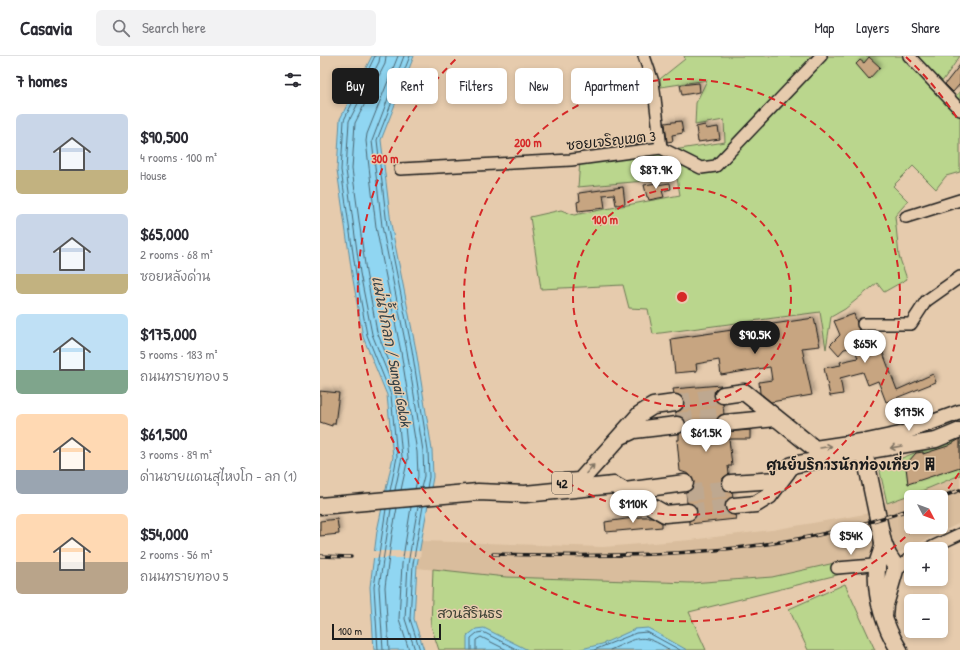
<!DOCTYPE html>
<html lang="en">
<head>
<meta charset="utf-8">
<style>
	:root { --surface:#fff; --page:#f2f2f3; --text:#2b2b33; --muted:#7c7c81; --line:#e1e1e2; --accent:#1c1c1c }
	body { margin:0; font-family:"Patrick Hand","Playpen Sans Thai",sans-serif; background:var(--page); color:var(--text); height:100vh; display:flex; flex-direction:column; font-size:15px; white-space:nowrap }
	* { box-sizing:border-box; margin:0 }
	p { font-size:13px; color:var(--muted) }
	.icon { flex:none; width:22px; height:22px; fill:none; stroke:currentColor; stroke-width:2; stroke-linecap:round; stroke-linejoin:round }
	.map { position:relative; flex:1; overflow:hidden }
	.panel { display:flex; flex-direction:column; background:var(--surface); width:320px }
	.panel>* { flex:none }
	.hud { position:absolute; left:12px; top:12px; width:380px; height:36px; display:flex; gap:8px }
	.needle { width:26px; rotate:131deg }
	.fabs { position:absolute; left:584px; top:434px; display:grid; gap:8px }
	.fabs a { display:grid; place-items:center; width:44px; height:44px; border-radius:6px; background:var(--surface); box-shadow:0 2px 6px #0003; font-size:20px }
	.scale { position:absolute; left:12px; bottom:10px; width:109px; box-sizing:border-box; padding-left:4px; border:2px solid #1c1c1c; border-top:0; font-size:11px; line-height:14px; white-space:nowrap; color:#1c1c1c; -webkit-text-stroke:3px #e6cbad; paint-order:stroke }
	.price { position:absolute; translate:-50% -34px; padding:0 9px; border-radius:14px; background:#fff; color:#222; font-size:13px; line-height:26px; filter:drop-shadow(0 1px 2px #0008) }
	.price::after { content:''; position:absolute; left:50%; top:24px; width:12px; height:9px; margin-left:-6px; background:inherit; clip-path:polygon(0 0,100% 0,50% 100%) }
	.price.active { background:var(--accent); color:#fff }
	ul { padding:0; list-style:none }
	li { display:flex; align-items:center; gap:12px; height:100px; padding:0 16px }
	li span { display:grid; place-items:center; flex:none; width:112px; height:80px; border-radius:6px; color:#555 }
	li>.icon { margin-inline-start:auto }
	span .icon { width:48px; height:48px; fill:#fffc; stroke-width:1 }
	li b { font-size:17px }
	h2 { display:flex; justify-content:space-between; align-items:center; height:48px; padding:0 16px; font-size:17px }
	.chip { padding:0 14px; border-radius:6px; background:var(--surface); box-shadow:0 2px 6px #0003; font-size:14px; line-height:36px }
	.chip.active { background:var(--accent); color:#fff }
	header { display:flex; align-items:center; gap:24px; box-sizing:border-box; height:56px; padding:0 20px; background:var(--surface); border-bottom:1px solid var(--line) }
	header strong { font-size:19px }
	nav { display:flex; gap:22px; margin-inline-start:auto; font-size:14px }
	.search { width:280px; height:36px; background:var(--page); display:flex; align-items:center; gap:10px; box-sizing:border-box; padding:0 14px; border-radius:6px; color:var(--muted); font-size:15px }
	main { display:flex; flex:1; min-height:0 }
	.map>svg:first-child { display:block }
</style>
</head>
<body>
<header>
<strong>Casavia</strong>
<div class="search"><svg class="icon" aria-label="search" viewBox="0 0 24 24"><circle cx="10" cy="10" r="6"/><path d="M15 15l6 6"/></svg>Search here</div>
<nav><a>Map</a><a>Layers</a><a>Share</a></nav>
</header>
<main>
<section class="panel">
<h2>7 homes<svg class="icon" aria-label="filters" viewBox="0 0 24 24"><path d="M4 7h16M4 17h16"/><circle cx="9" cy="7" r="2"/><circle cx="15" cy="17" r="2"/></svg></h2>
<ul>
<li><span style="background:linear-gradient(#c9d6e8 70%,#c2b280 0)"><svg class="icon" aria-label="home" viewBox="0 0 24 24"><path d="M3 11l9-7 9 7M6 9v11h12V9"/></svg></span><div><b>$90,500</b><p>4 rooms · 100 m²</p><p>House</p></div></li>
<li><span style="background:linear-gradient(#c9d6e8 75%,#c2b280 0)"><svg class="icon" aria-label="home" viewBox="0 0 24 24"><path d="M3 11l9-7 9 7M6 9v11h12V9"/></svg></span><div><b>$65,000</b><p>2 rooms · 68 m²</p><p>ซอยหลังด่าน</p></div></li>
<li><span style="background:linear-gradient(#bfe0f5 70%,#7fa58c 0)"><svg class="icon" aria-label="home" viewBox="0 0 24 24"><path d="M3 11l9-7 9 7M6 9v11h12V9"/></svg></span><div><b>$175,000</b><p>5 rooms · 183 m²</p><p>ถนนทรายทอง 5</p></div></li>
<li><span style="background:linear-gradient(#ffd9b3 70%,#9aa5b1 0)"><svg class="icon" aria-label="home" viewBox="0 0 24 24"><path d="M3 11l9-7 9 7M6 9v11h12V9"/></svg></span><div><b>$61,500</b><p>3 rooms · 89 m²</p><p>ด่านชายแดนสุไหงโก - ลก (1)</p></div></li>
<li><span style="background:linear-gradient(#ffd9b3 60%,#b9a48a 0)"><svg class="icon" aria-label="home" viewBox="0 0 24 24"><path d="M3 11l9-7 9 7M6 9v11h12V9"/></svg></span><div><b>$54,000</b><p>2 rooms · 56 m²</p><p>ถนนทรายทอง 5</p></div></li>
</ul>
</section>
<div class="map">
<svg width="640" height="594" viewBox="0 0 640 594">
	<defs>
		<filter id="shadow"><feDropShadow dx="2.5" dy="-2.5" stdDeviation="2" flood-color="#0004"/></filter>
	</defs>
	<rect width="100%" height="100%" fill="#e6cbad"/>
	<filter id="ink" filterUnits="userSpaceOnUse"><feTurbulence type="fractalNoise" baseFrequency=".025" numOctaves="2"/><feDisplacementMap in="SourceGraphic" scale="8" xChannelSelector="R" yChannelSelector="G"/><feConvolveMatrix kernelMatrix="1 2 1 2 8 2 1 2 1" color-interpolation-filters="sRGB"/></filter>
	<g filter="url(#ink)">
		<path fill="#d9bd9d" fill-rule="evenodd" d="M 640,419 L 640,467 L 576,498 L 527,504 L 452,521 L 371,527 L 185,521 L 97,512 L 101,485 L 283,491 L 371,484 L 452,474 L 545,458 L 567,447 L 609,432 ZM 591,441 L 621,441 L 621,471 L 591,471 Z"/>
		<g fill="#bad68d" stroke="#6b7954">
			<path d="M 364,0 L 640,0 L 619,30 L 634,42 L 640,35 L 640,116 L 626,120 L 616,133 L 593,110 L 573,130 L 588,145 L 575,160 L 579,200 L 587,223 L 564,236 L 557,227 L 525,253 L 511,261 L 506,293 L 500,256 L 333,278 L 328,253 L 309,252 L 303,229 L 221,233 L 210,161 L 241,154 L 254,159 L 360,139 L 357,122 L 258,131 L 260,105 L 353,94 L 405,86 L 404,64 L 375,69 L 376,47 L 387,24 L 341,31 L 340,23 L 365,3 Z"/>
			<path d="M 640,379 L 640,419 L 609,432 L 567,447 L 559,411 Z"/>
			<path d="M 519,506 L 525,517 L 369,556 L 386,594 L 119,594 L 111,570 L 113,513 L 186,521 L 371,527 L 452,521 Z"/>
			<path d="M 525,528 L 555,594 L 488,594 L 469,553 Z"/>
		</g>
		<g fill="#90d6f2" stroke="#628c9c">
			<path d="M 52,0 L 94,0 L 61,84 L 71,168 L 96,294 L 112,394 L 113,421 L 97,509 L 94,563 L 104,594 L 54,594 L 50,531 L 57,475 L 73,401 L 67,339 L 43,281 L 32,218 L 17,114 L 20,63 Z"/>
			<path d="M 164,572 L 208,594 L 147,594 L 147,580 L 156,573 Z"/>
			<path d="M 328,572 L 367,594 L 257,594 L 282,588 L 315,573 Z"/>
		</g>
		<path fill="#e6cbad" d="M 53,495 L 101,495 L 100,502 L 52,502 Z"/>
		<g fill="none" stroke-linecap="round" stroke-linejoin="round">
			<g stroke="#4a6672" stroke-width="1">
				<path d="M 55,0 L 24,64 L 21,114 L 36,218 L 47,279 L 71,339 L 77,401 L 70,435"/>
				<path d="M 60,0 L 59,6 L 29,65 L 26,114 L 40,217 L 52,278 L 76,338 L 82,401 L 75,434"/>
				<path d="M 66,0 L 65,8 L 35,67 L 32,113 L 46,216 L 57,276 L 82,337 L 88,402 L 81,434"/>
				<path d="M 78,0 L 47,78 L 46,85 L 56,171 L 81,296 L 97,396 L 98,420 L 95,433"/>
				<path d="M 84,0 L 52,85 L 62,170 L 87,295 L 103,395 L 104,420 L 101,432"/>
				<path d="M 90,0 L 57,84 L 67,169 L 92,294 L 108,395 L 109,421 L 107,432"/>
				<path d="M 58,594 L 54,531 L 66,453"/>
				<path d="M 63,594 L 59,531 L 71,453"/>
				<path d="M 69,594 L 65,531 L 72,478 L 77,452"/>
				<path d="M 89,594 L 79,563 L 82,508 L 91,451"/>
				<path d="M 95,594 L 85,563 L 88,508 L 98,450"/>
				<path d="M 100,594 L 90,563 L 93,508 L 103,450"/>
				<path d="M 151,594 L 151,582 L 157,577 L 163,576 L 198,594"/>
				<path d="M 156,594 L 156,584 L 161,581 L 187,594"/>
				<path d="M 274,594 L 316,577 L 327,576 L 360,594"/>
				<path d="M 290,594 C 320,581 321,576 350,594"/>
			</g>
		</g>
		<g fill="#c7a581" stroke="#1c1c1c" filter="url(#shadow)">
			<path d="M 549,1 L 560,11 L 549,23 L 536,8 L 540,4 L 544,7 Z"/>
			<path d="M 640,9 L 640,28 L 633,36 L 625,28 Z"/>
			<path d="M 379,27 L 380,36 L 362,39 L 360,29 Z"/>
			<path d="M 361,65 L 363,77 L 352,79 L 353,85 L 347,86 L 345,67 Z"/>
			<path d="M 385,69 L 386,73 L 398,71 L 400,83 L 378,86 L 376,71 Z"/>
			<path d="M 337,127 L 337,129 L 350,127 L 351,133 L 342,135 L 344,141 L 329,144 L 328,141 L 327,141 L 324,129 Z"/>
			<path d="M 303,131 L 305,148 L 296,149 L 294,138 L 283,139 L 285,152 L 258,155 L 257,146 L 260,145 L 259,137 Z"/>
			<path d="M 534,258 L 547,297 L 561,292 L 577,334 L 613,318 L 616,326 L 566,346 L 558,325 L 548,329 L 543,316 L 520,322 L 523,338 L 510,340 L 504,312 L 521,309 L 520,306 L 538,302 L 534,291 L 524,293 L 519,299 L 510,289 L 520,279 L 514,265 Z"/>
			<path d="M 494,262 L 500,290 L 482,292 L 492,339 L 451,346 L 440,337 L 439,326 L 452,324 L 450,311 L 401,319 L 399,304 L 376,308 L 377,315 L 355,317 L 351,283 Z"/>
			<path d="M 401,329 L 394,335 L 394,340 L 396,345 L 403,348 L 404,358 L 397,363 L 397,372 L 406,376 L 430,374 L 430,383 L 409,383 L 412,410 L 408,410 L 409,418 L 403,422 L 402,427 L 406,435 L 412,436 L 413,441 L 406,446 L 405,451 L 410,458 L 415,459 L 416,463 L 369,468 L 369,465 L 376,460 L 377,455 L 372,448 L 367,447 L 366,436 L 371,434 L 374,426 L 369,418 L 360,415 L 357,384 L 359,384 L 359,378 L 366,373 L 366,368 L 364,363 L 356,360 L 356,356 L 361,354 L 364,346 L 362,341 L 354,338 L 353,333 Z"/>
			<path d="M 0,335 L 19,337 L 15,368 L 12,368 L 12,370 L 0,366 Z"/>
			<path d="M 640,383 L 640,411 L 588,428 L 586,411 L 589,405 L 596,397 L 603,396 L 603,398 L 628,390 Z"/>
			<path d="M 320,461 L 332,461 L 342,467 L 342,471 L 286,476 L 285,466 Z"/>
			<path d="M 17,463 L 19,478 L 0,480 L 0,465 Z"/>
		</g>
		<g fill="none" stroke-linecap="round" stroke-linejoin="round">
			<g stroke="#bea890" stroke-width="16" stroke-dasharray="16 8" stroke-linecap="butt">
				<path d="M 355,347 L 403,339"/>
				<path d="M 357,365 L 405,359"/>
				<path d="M 366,437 L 411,432"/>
				<path d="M 368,456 L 414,450"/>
			</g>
			<g stroke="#1c1c1c" stroke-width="14">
				<g id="minor">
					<path d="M 324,0 L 333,26 L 341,92"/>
					<path d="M 589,0 L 640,54"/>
					<path d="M 80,113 L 251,104 L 341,92 L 381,112 L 396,110 L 501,0"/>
					<path d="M 586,161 L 640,144"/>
					<path d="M 543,268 L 591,268 L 606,245 L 640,221"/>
					<path d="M 608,493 L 640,478"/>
					<path d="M 517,512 L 553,509 L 559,506"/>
					<path d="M 576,514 L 591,501"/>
				</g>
			</g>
			<g stroke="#1c1c1c" stroke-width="17">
				<g id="major">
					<path d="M 542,386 L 580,378 L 640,356"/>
					<path d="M 544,396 L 616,384 L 640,374"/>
				</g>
			</g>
			<g stroke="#1c1c1c" stroke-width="19">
				<g id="highway">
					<path d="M 403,339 L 424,336 L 495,393 L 542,386 L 563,486 L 568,499 L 576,511 L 565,549 L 564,561"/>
					<path d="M 405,367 L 456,362"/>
					<path d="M 301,380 L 314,374 L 357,369"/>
					<path d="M 244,426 L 260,425 L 320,358 L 333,350 L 355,347"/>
					<path d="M 411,427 L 456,424 L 466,417"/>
					<path d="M 305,435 L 365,427"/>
					<path d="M 0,450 L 158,436 L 205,438 L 294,429 L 345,458 L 368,456"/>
					<path d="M 414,450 L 436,448 L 449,440 L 472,409 L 544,396"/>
					<path d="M 563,486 C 563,497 557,503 557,512 C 555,542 564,569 579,594"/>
				</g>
			</g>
			<use href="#minor" stroke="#e6cbad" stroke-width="11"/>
			<use href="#major" stroke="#e6cbad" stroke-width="14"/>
			<use href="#highway" stroke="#e6cbad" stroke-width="16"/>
			<g stroke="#1c1c1c" stroke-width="3.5">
				<g id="rail">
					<path d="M 621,441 L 640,434"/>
					<path d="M 173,498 C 275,501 383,501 483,482 C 520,475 555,465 591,453"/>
					<path d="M 0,500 L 31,501"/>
				</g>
			</g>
			<use href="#rail" stroke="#e6cbad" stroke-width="2" stroke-dasharray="6" stroke-linecap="butt"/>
		</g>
		<defs><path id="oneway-shaft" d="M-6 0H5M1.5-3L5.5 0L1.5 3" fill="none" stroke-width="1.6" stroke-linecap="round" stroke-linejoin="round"/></defs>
		<g stroke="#817464">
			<use href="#oneway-shaft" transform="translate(506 391) rotate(-9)"/>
			<use href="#oneway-shaft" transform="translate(576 391) rotate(170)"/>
			<use href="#oneway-shaft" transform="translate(270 413) rotate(-48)"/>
		</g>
	</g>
	<g fill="none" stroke="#d62828" stroke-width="2" stroke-dasharray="7 5">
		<circle cx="362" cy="241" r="109"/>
		<circle cx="362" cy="241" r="218"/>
		<path d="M639 417A328 328 0 0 1 622 441M594 473A328 328 0 1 1 138 1M586 1A328 328 0 0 1 639 65"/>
	</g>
	<defs>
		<g id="building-bare" transform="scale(1.08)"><path d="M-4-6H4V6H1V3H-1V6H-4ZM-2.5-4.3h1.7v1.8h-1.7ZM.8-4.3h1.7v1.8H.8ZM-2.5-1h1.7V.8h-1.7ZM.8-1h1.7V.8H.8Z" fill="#1c1c1c" stroke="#e6cbad" stroke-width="2.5" paint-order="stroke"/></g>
	</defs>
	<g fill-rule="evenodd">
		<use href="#building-bare" x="610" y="408"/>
	</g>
	<g text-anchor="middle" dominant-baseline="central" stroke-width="3" stroke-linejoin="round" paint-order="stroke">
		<rect fill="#e6cbad" stroke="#595048" stroke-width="1" x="232" y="416" width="20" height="22" rx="3"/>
		<g font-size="13" font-weight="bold" fill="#1c1c1c">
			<text x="242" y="427">42</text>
		</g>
		<g font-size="14" fill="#1c1c1c" stroke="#e6cbad">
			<text transform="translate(291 84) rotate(-6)">ซอยเจริญเขต 3</text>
		</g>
		<g font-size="14" font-weight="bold" fill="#1c1c1c" stroke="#e6cbad" text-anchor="end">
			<text x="599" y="408">ศูนย์บริการนักท่องเที่ยว</text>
		</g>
		<g font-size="14" fill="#3c4133" stroke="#e6cbad">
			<text x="150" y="556">สวนสิรินธร</text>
		</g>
		<g font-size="15" font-style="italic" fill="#334147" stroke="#e6cbad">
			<text transform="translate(72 295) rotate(79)">แม่น้ำโกลก / Sungai Golok</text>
		</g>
	</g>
	<circle cx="362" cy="241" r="6" fill="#d62828" stroke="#e6cbad" stroke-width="2"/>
	<g font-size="12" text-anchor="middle" font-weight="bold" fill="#d62828" stroke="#e6cbad" stroke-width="3" stroke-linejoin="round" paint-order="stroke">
		<text x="208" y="91">200 m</text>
		<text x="65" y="107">300 m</text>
		<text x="285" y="168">100 m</text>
	</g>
</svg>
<div class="fabs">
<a><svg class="needle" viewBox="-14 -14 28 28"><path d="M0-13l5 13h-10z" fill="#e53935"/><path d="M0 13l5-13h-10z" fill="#7c7c81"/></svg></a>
<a>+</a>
<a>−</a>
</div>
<div class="scale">100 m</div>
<b class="price" style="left:336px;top:134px">$87.9K</b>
<b class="price active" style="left:435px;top:299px">$90.5K</b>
<b class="price" style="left:545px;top:308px">$65K</b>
<b class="price" style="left:589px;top:376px">$175K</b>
<b class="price" style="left:386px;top:397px">$61.5K</b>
<b class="price" style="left:313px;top:468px">$110K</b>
<b class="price" style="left:531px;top:500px">$54K</b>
<div class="hud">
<a class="chip active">Buy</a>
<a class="chip">Rent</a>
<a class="chip">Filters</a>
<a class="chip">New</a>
<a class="chip">Apartment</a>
</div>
</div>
</main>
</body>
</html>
